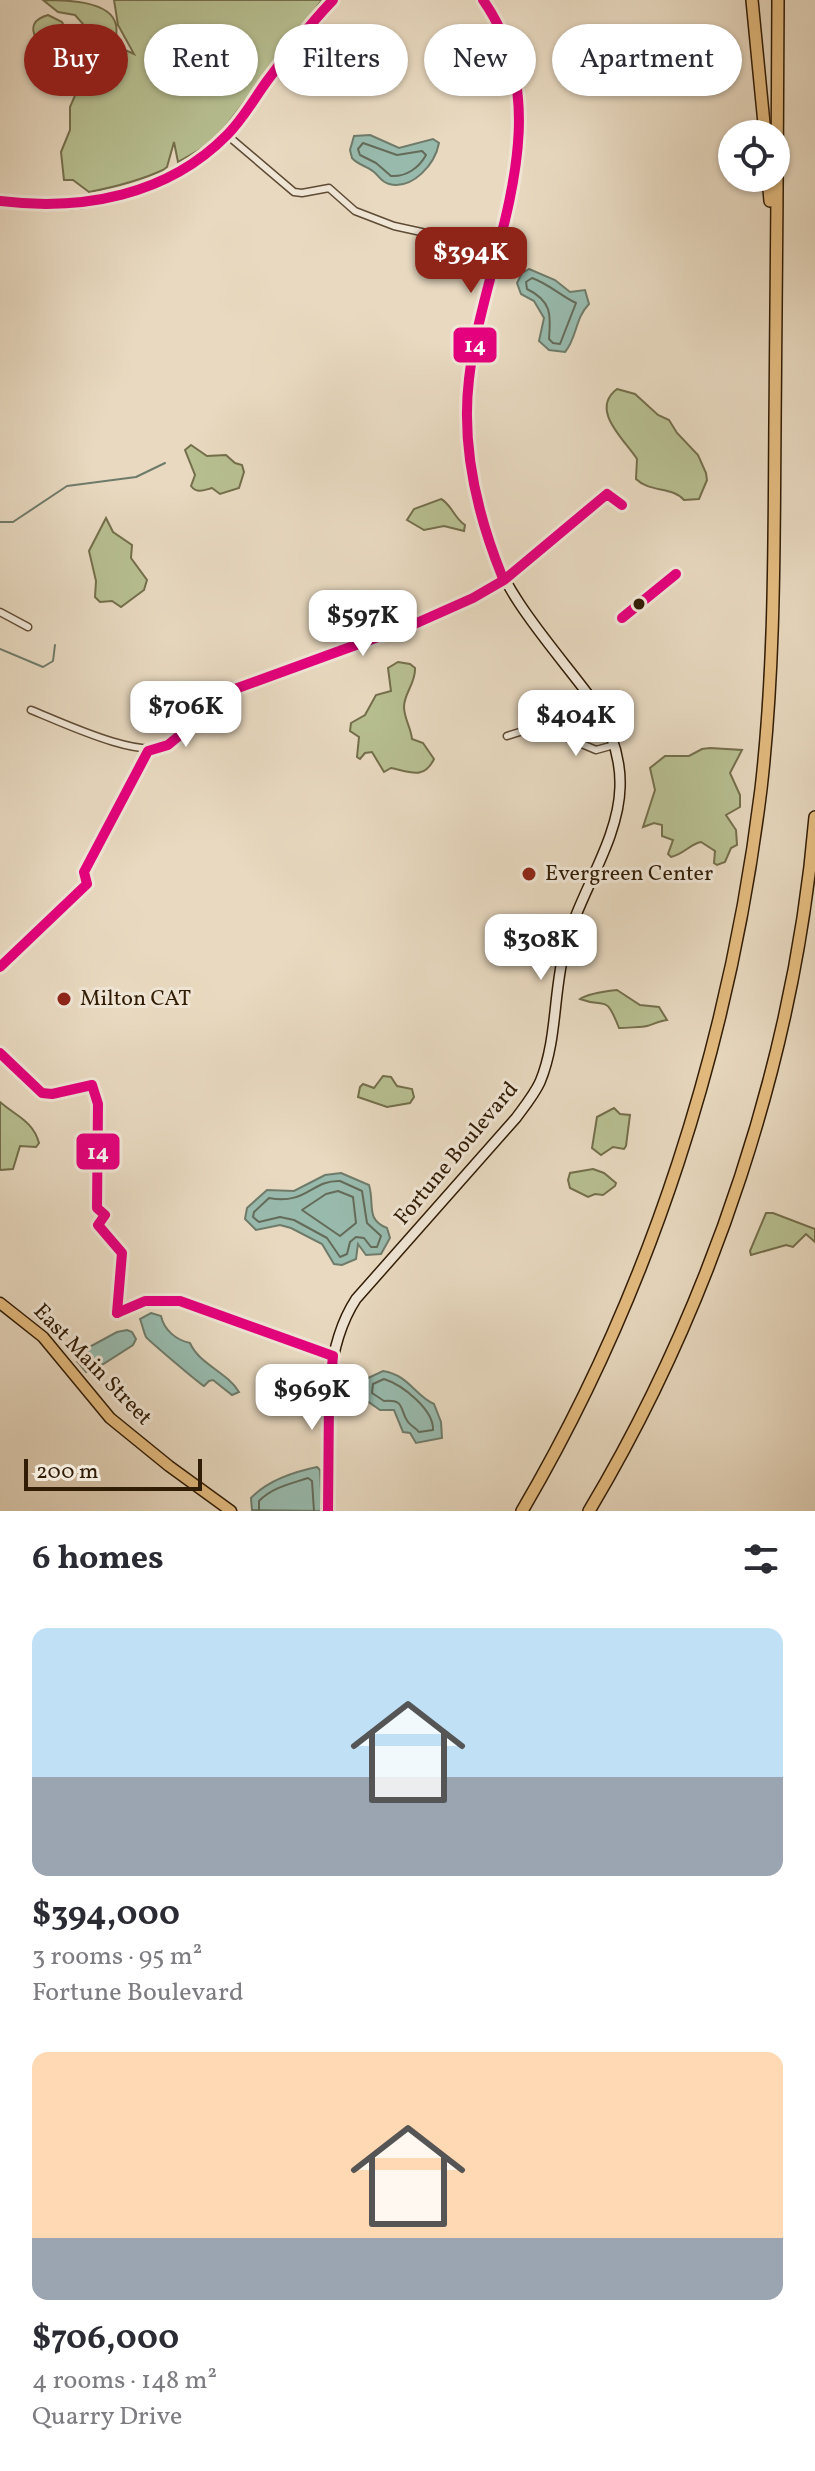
<!DOCTYPE html>
<html lang="en">
<head>
<meta charset="utf-8">
<style>
	:root { --surface:#fff; --page:#f2f2f3; --text:#2b2b33; --muted:#7c7c81; --accent:#8f2418 }
	body { margin:0; font-family:Vollkorn,serif; background:var(--page); color:var(--text); height:100vh; display:flex; flex-direction:column; font-size:30px; white-space:nowrap }
	* { box-sizing:border-box; margin:0 }
	p { font-size:26px; color:var(--muted) }
	.icon { flex:none; width:44px; height:44px; fill:none; stroke:currentColor; stroke-width:2; stroke-linecap:round; stroke-linejoin:round }
	.map { position:relative; height:1511px; overflow:hidden }
	.drawer { display:flex; flex-direction:column; background:var(--surface); flex:1 }
	.drawer>* { flex:none }
	.top-card { position:absolute; left:24px; top:24px; width:768px; height:72px; display:flex; gap:16px }
	.controls { position:absolute; left:718px; top:120px; display:grid; gap:16px }
	.controls a { display:grid; place-items:center; width:72px; height:72px; border-radius:50%; background:var(--surface); box-shadow:0 2px 6px #0004; font-size:40px }
	.scale { position:absolute; left:24px; bottom:20px; width:178px; box-sizing:border-box; padding-left:8px; border:4px solid #311c05; border-top:0; font-size:22px; line-height:28px; white-space:nowrap; color:#311c05; -webkit-text-stroke:6px #f0e6d6; paint-order:stroke }
	.price { position:absolute; translate:-50% -68px; padding:0 18px; border-radius:16px; background:#fff; color:#222; font-size:26px; line-height:52px; filter:drop-shadow(0 2px 4px #0008) }
	.price::after { content:''; position:absolute; left:50%; top:48px; width:24px; height:18px; margin-left:-12px; background:inherit; clip-path:polygon(0 0,100% 0,50% 100%) }
	.price.on { background:var(--accent); color:#fff }
	ul { padding:0; list-style:none }
	li { display:grid; align-content:center; gap:16px; height:424px; padding:0 32px }
	li span { display:grid; place-items:center; height:248px; border-radius:16px; color:#555 }
	li>.icon { margin-inline-start:auto }
	span .icon { width:144px; height:144px; fill:#fffc; stroke-width:1 }
	li b { font-size:34px }
	h2 { display:flex; justify-content:space-between; align-items:center; height:96px; padding:0 32px; font-size:34px }
	.pill { padding:0 28px; border-radius:36px; background:var(--surface); box-shadow:0 2px 6px #0004; font-size:28px; line-height:72px }
	.pill.on { background:var(--accent); color:#fff }
	.map>svg:first-child { display:block }
</style>
</head>
<body>
<div class="map">
<svg width="815" height="1511" viewBox="0 0 815 1511">
	<rect width="100%" height="100%" fill="#e8d9c0"/>
	<filter id="stains"><feTurbulence type="fractalNoise" baseFrequency=".0025" numOctaves="4"/><feColorMatrix values="0 0 0 0 .2 0 0 0 0 .09 0 0 0 0 .02 0 0 0 .5 -.17"/></filter>
	<radialGradient id="worn" r=".72"><stop offset=".6" stop-color="#630" stop-opacity="0"/><stop offset="1" stop-color="#630" stop-opacity=".3"/></radialGradient>
	<g fill="#b7bf91" stroke="#746e4b" stroke-width="2">
		<path d="M 43,0 C 64,0 111,0 116,25 C 118,33 114,42 115,50 L 121,48 L 134,54 L 118,25 L 114,0 L 322,0 L 222,131 L 206,146 L 178,162 L 174,142 L 167,167 L 163,170 C 139,181 115,187 89,192 L 73,180 L 64,180 L 61,152 L 70,130 L 70,107 L 77,91 L 76,49 L 86,35 L 83,24 L 75,15 L 58,12 Z"/>
		<path d="M 48,15 L 62,22 L 66,30 L 56,47 L 37,40 C 29,27 34,19 48,15 Z"/>
		<path d="M 617,389 L 635,394 L 658,415 L 669,420 L 677,433 L 698,455 L 706,473 L 707,480 L 699,499 L 684,500 C 672,486 650,493 636,479 L 637,459 C 625,440 589,410 617,389 Z"/>
		<path d="M 191,445 L 207,456 L 226,455 L 235,463 L 242,465 L 244,472 L 239,488 L 220,494 L 212,488 C 204,490 197,494 191,486 L 195,475 L 185,450 Z"/>
		<path d="M 441,499 C 452,505 454,518 465,525 L 464,531 L 444,526 L 424,530 L 407,520 L 414,509 Z"/>
		<path d="M 106,518 L 113,532 L 132,545 L 131,558 L 147,580 L 144,590 L 121,607 L 112,601 L 100,602 L 95,597 L 96,581 L 89,551 Z"/>
		<path d="M 398,662 L 410,664 L 415,668 C 416,683 404,693 404,707 C 404,718 411,728 412,739 L 423,743 L 434,759 C 424,780 410,772 391,768 L 384,772 L 372,752 L 365,753 L 360,759 L 357,757 L 359,737 L 350,731 L 351,723 L 365,715 L 376,695 L 391,691 L 388,668 Z"/>
		<path d="M 710,748 L 742,750 L 730,773 L 740,795 L 740,807 L 726,815 L 736,830 L 737,845 L 731,848 L 725,862 L 717,865 L 714,863 L 715,851 L 701,842 C 690,844 684,854 671,857 L 668,854 L 673,840 L 662,836 L 662,825 L 654,823 L 643,827 L 655,790 L 650,768 L 665,756 L 689,756 L 702,749 Z"/>
		<path d="M 617,990 L 640,1005 L 659,1007 L 667,1020 C 659,1021 654,1024 647,1026 C 644,1027 622,1028 619,1028 C 605,992 606,1009 580,999 C 587,994 608,991 617,990 Z"/>
		<path d="M 383,1076 L 391,1077 L 397,1086 L 412,1089 L 414,1097 L 410,1103 L 387,1107 L 358,1097 L 360,1087 L 363,1084 L 374,1088 Z"/>
		<path d="M 0,1102 C 16,1116 33,1121 39,1143 L 36,1147 L 20,1146 L 13,1169 L 0,1170 Z"/>
		<path d="M 614,1108 L 620,1114 L 630,1115 L 626,1146 L 624,1149 L 613,1147 L 601,1155 L 592,1148 L 597,1117 Z"/>
		<path d="M 593,1169 L 604,1173 L 616,1183 L 615,1186 L 603,1195 L 595,1194 L 588,1197 L 570,1188 L 568,1180 L 570,1173 Z"/>
		<path d="M 766,1213 L 773,1213 L 815,1229 L 815,1242 L 806,1234 L 793,1247 L 786,1245 L 751,1255 L 750,1251 Z"/>
	</g>
	<g fill="#98baad" stroke="#6f7b6a" stroke-width="2">
		<path d="M 370,135 L 399,148 L 433,139 L 439,143 C 435,164 413,190 389,184 C 381,182 379,176 374,172 C 367,166 358,165 352,158 L 350,150 L 354,136 Z"/>
		<path d="M 529,269 L 555,280 L 570,292 L 585,290 L 589,304 C 575,318 577,338 565,352 L 549,350 L 539,341 L 544,318 L 534,301 L 521,294 L 517,283 L 522,273 Z"/>
		<path d="M 341,1173 L 369,1185 C 375,1205 365,1219 387,1228 L 390,1238 L 381,1254 L 366,1255 L 358,1244 L 356,1259 L 342,1265 L 334,1264 L 322,1244 L 291,1228 L 280,1225 L 256,1230 L 245,1219 L 247,1208 L 267,1190 L 294,1191 L 325,1175 Z"/>
		<path d="M 151,1313 L 161,1316 C 164,1330 176,1340 190,1343 C 199,1364 227,1372 239,1392 L 232,1395 L 213,1380 L 209,1381 L 204,1386 C 201,1385 148,1340 146,1337 C 144,1333 142,1324 140,1319 Z"/>
		<path d="M 127,1330 L 132,1332 L 136,1339 L 133,1345 L 94,1370 L 86,1372 L 77,1361 L 80,1352 L 117,1332 Z"/>
		<path d="M 383,1371 C 409,1375 415,1396 434,1404 L 441,1422 L 442,1438 L 416,1443 L 410,1433 L 403,1432 L 394,1410 L 380,1410 L 363,1398 L 366,1379 Z"/>
		<path d="M 317,1467 L 320,1470 L 322,1511 L 252,1510 L 251,1498 C 268,1480 293,1472 317,1467 Z"/>
	</g>
	<g fill="none" stroke-linecap="round" stroke-linejoin="round">
		<g stroke="#646b59" stroke-width="2">
			<path d="M 363,143 L 397,155 L 422,151 L 426,155 C 419,168 406,177 391,176 L 376,163 L 360,155 L 358,149 Z"/>
			<path d="M 532,278 C 549,284 561,296 576,303 L 560,344 L 553,343 L 549,339 C 551,315 552,301 527,289 L 526,282 Z"/>
			<path d="M 340,1181 L 362,1191 L 367,1223 L 381,1236 L 377,1247 L 371,1247 L 364,1238 L 356,1237 L 350,1242 L 347,1254 L 340,1257 L 327,1238 L 294,1220 L 280,1217 L 259,1222 L 253,1217 L 254,1212 L 269,1198 C 307,1205 311,1180 340,1181 Z"/>
			<path d="M 338,1191 L 353,1197 L 356,1223 L 340,1236 L 302,1210 L 326,1194 Z"/>
			<path d="M 384,1379 C 403,1385 434,1410 433,1430 L 419,1432 C 416,1428 411,1426 408,1422 C 399,1410 406,1399 384,1401 L 372,1393 L 373,1384 Z"/>
			<path d="M 259,1511 L 259,1501 C 273,1487 290,1484 308,1478 L 312,1481 L 314,1511"/>
		</g>
		<g stroke="#6f7b6a" stroke-width="2">
			<path d="M 0,522 L 13,522 L 67,486 L 136,477 L 165,463"/>
			<path d="M 0,649 L 43,667 L 53,661 L 55,645"/>
		</g>
		<g stroke="#5f4b34" stroke-width="9">
			<g id="street">
				<path d="M 227,135 L 294,192 L 302,193 L 329,188 L 355,211 L 394,226 L 435,235 L 496,262"/>
				<path d="M 0,612 L 28,627"/>
				<path d="M 31,710 C 59,721 142,761 168,745 L 235,689 L 433,617 L 504,580"/>
				<path d="M 539,726 L 596,750 L 614,745"/>
				<path d="M 507,736 L 539,726 L 531,718"/>
			</g>
		</g>
		<g stroke="#311c05" stroke-width="12">
			<g id="secondary">
				<path d="M 0,201 C 77,215 171,194 227,135 C 242,119 254,99 267,81 C 288,53 309,25 333,0"/>
				<path d="M 328,1511 C 328,1444 318,1357 356,1299 L 516,1118 C 524,1107 534,1095 540,1082 C 558,1039 553,988 566,943 C 580,893 619,839 620,787 C 621,757 611,730 596,705 C 556,650 505,599 485,533 C 472,491 463,419 469,376 C 484,269 542,164 508,55 C 503,36 495,16 483,0"/>
			</g>
		</g>
		<g stroke="#311c05" stroke-width="13">
			<path id="primary" d="M 0,1303 L 43,1337 L 110,1418 L 169,1466 L 231,1511"/>
		</g>
		<g stroke="#311c05" stroke-width="14">
			<g id="highway">
				<path d="M 752,0 L 765,134"/>
				<path d="M 768,178 L 770,201"/>
				<path d="M 522,1511 C 651,1291 730,1042 761,789 C 775,667 774,544 775,422 C 776,281 778,141 778,0"/>
				<path d="M 589,1511 C 712,1305 795,1056 815,817"/>
			</g>
		</g>
		<use href="#street" stroke="#f0e6d6" stroke-width="6"/>
		<use href="#secondary" stroke="#f0e6d6" stroke-width="9"/>
		<use href="#primary" stroke="#e4bc80" stroke-width="10"/>
		<use href="#highway" stroke="#e4bc80" stroke-width="11"/>
		<g stroke="#f0e6d6" stroke-width="16">
			<g id="bus-1">
				<path d="M 483,0 C 565,117 483,256 469,379 C 461,446 477,514 502,576"/>
				<path d="M 0,201 C 82,211 167,196 227,135 C 243,119 254,99 267,81 C 288,53 309,25 333,0"/>
				<path d="M 622,618 L 676,574"/>
				<path d="M 0,967 L 87,884 L 84,872 L 148,751 L 168,745 L 235,689 L 419,622 L 473,598 L 504,580 L 607,494 L 622,505"/>
				<path d="M 0,1053 L 42,1093 L 52,1094 L 92,1085 L 98,1104 L 97,1208 L 105,1215 L 98,1225 L 122,1253 L 117,1313"/>
				<path d="M 117,1313 L 145,1301 L 180,1301 L 333,1356 L 329,1398 L 328,1511"/>
			</g>
		</g>
		<use href="#bus-1" stroke="#e5007d" stroke-width="10"/>
	</g>
	<circle fill="#311c05" stroke="#f0e6d6" stroke-width="3" cx="639" cy="604" r="7"/>
	<g fill="#8f2418" stroke="#f0e6d6" stroke-width="3">
		<circle cx="529" cy="874" r="8"/>
		<circle cx="64" cy="999" r="8"/>
	</g>
	<g text-anchor="middle" dominant-baseline="central" stroke-width="6" stroke-linejoin="round" paint-order="stroke">
		<g font-size="22" fill="#311c05" stroke="#f0e6d6" text-anchor="start">
			<text x="545" y="874">Evergreen Center</text>
			<text x="80" y="999">Milton CAT</text>
		</g>
		<g font-size="22" fill="#311c05" stroke="#f0e6d6">
			<text transform="translate(457 1154) rotate(-50)">Fortune Boulevard</text>
			<text transform="translate(92 1365) rotate(46)">East Main Street</text>
		</g>
	</g>
	<g stroke="#f0e6d6" stroke-width="3">
		<rect x="452" y="326" width="46" height="38" rx="8" fill="#e5007d"/>
		<rect x="75" y="1132" width="46" height="39" rx="8" fill="#e5007d"/>
	</g>
	<g font-size="22" text-anchor="middle" font-weight="bold" fill="#fff">
		<text x="475" y="352">14</text>
		<text x="98" y="1159">14</text>
	</g>
	<rect width="100%" height="100%" filter="url(#stains)"/>
	<rect width="100%" height="100%" fill="url(#worn)"/>
</svg>
<div class="controls">
<a><svg class="icon" aria-label="locate" viewBox="0 0 24 24"><circle cx="12" cy="12" r="6"/><path d="M12 2v4M12 18v4M2 12h4M18 12h4"/></svg></a>
</div>
<div class="scale">200 m</div>
<b class="price on" style="left:471px;top:295px">$394K</b>
<b class="price" style="left:363px;top:658px">$597K</b>
<b class="price" style="left:186px;top:749px">$706K</b>
<b class="price" style="left:576px;top:758px">$404K</b>
<b class="price" style="left:541px;top:982px">$308K</b>
<b class="price" style="left:312px;top:1432px">$969K</b>
<div class="top-card">
<a class="pill on">Buy</a>
<a class="pill">Rent</a>
<a class="pill">Filters</a>
<a class="pill">New</a>
<a class="pill">Apartment</a>
</div>
</div>
<section class="drawer">
<h2>6 homes<svg class="icon" aria-label="filters" viewBox="0 0 24 24"><path d="M4 7h16M4 17h16"/><circle cx="9" cy="7" r="2"/><circle cx="15" cy="17" r="2"/></svg></h2>
<ul>
<li><span style="background:linear-gradient(#bfe0f5 60%,#9aa5b1 0)"><svg class="icon" aria-label="home" viewBox="0 0 24 24"><path d="M3 11l9-7 9 7M6 9v11h12V9"/></svg></span><div><b>$394,000</b><p>3 rooms · 95 m²</p><p>Fortune Boulevard</p></div></li>
<li><span style="background:linear-gradient(#ffd9b3 75%,#9aa5b1 0)"><svg class="icon" aria-label="home" viewBox="0 0 24 24"><path d="M3 11l9-7 9 7M6 9v11h12V9"/></svg></span><div><b>$706,000</b><p>4 rooms · 148 m²</p><p>Quarry Drive</p></div></li>
</ul>
</section>
</body>
</html>
